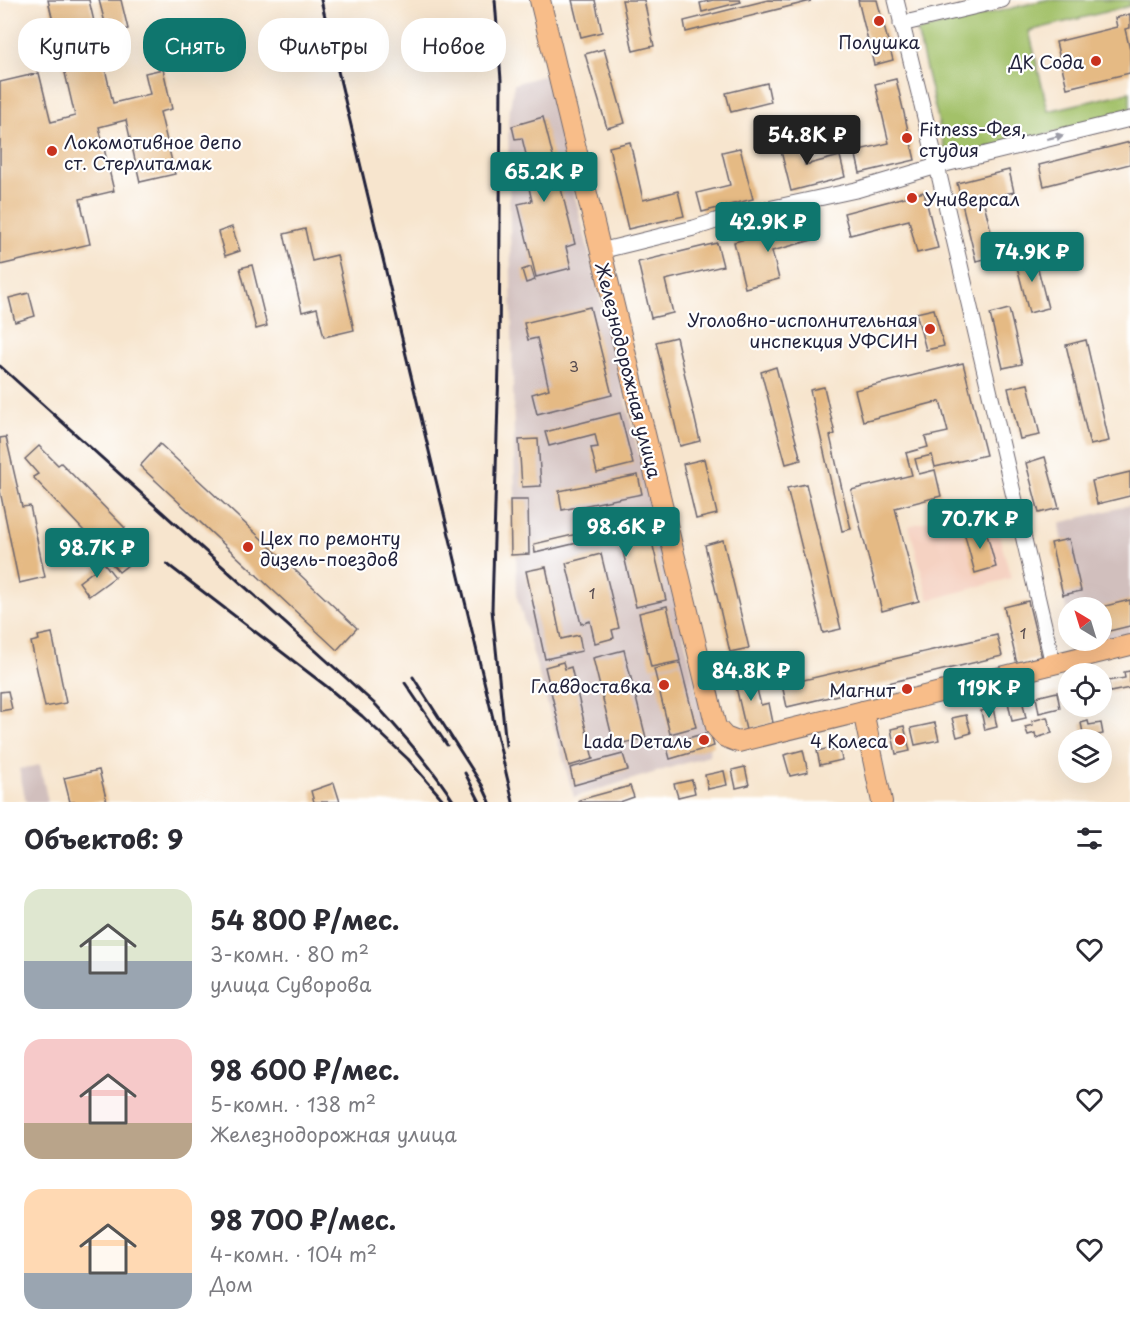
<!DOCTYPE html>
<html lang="ru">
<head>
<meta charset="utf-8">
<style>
	:root { --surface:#fff; --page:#f2f2f3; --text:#2b2b33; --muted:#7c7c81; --accent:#0f766e }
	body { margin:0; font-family:"Playpen Sans",sans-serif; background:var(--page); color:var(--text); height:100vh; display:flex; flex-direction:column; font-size:22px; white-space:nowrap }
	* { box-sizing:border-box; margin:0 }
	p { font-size:20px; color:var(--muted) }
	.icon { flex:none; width:33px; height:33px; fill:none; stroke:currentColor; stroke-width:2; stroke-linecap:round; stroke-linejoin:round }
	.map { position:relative; height:802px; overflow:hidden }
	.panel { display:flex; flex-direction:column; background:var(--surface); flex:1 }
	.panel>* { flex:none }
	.guide { position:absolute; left:18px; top:18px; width:600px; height:54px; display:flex; gap:12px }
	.needle { width:39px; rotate:322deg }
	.tools { position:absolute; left:1058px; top:597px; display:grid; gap:12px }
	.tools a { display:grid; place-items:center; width:54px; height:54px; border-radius:50%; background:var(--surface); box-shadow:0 6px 24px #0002; font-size:30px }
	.price { position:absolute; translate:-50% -51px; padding:0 14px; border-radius:6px; background:var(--accent); color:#fff; font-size:20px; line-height:39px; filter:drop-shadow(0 2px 3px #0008) }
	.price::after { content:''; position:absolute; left:50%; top:36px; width:18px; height:14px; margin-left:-9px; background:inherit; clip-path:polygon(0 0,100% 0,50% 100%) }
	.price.active { background:#222; color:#fff }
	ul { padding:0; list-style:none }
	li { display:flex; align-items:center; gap:18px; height:150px; padding:0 24px }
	li span { display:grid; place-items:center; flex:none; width:168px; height:120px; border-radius:18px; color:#555 }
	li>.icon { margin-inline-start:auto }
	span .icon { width:72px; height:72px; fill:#fffc; stroke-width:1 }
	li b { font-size:26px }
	h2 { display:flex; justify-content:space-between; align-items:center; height:72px; padding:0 24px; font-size:26px }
	.tag { padding:0 21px; border-radius:24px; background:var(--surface); box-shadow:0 6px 24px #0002; font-size:21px; line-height:54px }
	.tag.active { background:var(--accent); color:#fff }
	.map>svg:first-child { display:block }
</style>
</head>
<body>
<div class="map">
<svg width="1130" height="802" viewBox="0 0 1130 802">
	<rect width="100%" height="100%" fill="#fff"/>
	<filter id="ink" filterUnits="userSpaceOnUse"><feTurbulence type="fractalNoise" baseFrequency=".0167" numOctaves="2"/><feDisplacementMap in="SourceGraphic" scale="12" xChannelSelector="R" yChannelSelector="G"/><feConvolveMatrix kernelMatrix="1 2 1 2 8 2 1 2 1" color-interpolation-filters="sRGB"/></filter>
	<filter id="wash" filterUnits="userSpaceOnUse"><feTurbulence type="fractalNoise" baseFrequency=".008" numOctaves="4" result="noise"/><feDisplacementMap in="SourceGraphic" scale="24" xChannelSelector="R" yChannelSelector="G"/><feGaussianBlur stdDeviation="1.35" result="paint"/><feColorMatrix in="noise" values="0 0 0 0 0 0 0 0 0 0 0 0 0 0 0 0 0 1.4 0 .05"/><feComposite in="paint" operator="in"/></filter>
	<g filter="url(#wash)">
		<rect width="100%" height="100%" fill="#f7e5ce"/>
		<path fill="#f5d2c2" d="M 990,503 L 1011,578 L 929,600 L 909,526 Z"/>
		<g fill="#d1bfbd">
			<path d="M 545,75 L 710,742 L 709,756 L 574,797 L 517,597 L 508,119 L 514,84 Z"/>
			<path d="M 1130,505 L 1130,634 L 1075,647 L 1074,641 L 1101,640 L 1101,608 L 1068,608 L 1068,616 L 1063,595 L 1080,591 L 1069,539 L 1062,541 L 1060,523 Z"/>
			<path d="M 40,765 L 48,802 L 26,802 L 19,769 Z"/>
		</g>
		<path fill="#a3c169" stroke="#627252" stroke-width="1.5" d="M 1045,0 L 1130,0 L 1130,6 L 1029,31 L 1048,111 L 1130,92 L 1130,114 L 947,158 L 917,31 Z"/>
		<g id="blocks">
			<g fill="#e5ba84">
				<path d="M 48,0 L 89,0 L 113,103 L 150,94 L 145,73 L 163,69 L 172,109 L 160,112 L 175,174 L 140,182 L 126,120 L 99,127 L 114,191 L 80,199 L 90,244 L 0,265 L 0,82 L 39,73 L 51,122 L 75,116 Z"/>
				<path d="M 99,0 L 121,0 L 128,29 L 108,34 Z"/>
				<path d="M 572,0 L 595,0 L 602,32 L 581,37 Z"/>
				<path d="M 622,0 L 644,0 L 654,46 L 633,51 Z"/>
				<path d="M 713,0 L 740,0 L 741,2 L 702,12 L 700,3 Z"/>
				<path d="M 768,0 L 811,1 L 686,32 L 684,21 Z"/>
				<path d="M 858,0 L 877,0 L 893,60 L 874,65 Z"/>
				<path d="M 1130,14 L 1130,28 L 1125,29 L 1130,50 L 1130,73 L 1067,88 L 1056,42 L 1117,27 L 1115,18 Z"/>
				<path d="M 604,49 L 625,123 L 607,128 L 585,54 Z"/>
				<path d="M 896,79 L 915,160 L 860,173 L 855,151 L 889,143 L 875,84 Z"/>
				<path d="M 767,83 L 771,102 L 731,112 L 726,93 Z"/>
				<path d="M 543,117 L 575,244 L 566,247 L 571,268 L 536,277 L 518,204 L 532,201 L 529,188 L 534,187 L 522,138 L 515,139 L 512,126 Z"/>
				<path d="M 797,134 L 805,165 L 840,156 L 845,177 L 791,191 L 778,139 Z"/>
				<path d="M 630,142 L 643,200 L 678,191 L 684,216 L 628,229 L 609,147 Z"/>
				<path d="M 1130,142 L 1130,164 L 1044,186 L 1039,165 Z"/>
				<path d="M 740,148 L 753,199 L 702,212 L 697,193 L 730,185 L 722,152 Z"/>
				<path d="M 1009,170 L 1014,192 L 983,199 L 997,256 L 976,261 L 957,183 Z"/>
				<path d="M 924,192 L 938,248 L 917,253 L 909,220 L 850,235 L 844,213 Z"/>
				<path d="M 812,222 L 816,239 L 772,251 L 779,279 L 745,288 L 734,242 Z"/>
				<path d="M 232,227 L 240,251 L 225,256 L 218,232 Z"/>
				<path d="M 305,229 L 312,261 L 337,255 L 354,330 L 324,337 L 317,308 L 302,312 L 284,234 Z"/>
				<path d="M 717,243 L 723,266 L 665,280 L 673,313 L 651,318 L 638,262 Z"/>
				<path d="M 1034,253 L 1048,308 L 1029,313 L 1015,259 Z"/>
				<path d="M 252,265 L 267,326 L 256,329 L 240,268 Z"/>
				<path d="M 531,267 L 535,280 L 526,283 L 522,270 Z"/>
				<path d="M 29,293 L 35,316 L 15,322 L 9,298 Z"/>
				<path d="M 590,307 L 612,395 L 537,414 L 532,394 L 549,389 L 537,338 L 528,340 L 524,323 Z"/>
				<path d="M 934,309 L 944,346 L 926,350 L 916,313 Z"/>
				<path d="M 1009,309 L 1022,364 L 1003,368 L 990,314 Z"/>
				<path d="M 676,337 L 700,441 L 680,446 L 656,342 Z"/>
				<path d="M 1086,340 L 1109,441 L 1090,445 L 1066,345 Z"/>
				<path d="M 963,363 L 986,455 L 935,467 L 932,455 L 915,459 L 919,474 L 935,470 L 941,496 L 895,508 L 919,601 L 882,611 L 851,490 L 912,475 L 906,453 L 928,447 L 925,437 L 948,432 L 940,401 L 863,421 L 855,390 Z"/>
				<path d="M 776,367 L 801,460 L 786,464 L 761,372 Z"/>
				<path d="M 1028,384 L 1040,435 L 1020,439 L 1008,388 Z"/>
				<path d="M 824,387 L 835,434 L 830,436 L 851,529 L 842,531 L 810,390 Z"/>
				<path d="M 620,413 L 633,464 L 597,473 L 591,448 L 598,447 L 595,434 L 549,446 L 545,432 Z"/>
				<path d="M 6,437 L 22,507 L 30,506 L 45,577 L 19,583 L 0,491 L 0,438 Z"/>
				<path d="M 538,439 L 541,486 L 522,487 L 519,440 Z"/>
				<path d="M 160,444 L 357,628 L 337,650 L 140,466 Z"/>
				<path d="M 39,446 L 58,465 L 61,463 L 125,528 L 101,549 L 33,477 L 38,474 L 25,459 Z"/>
				<path d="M 1045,457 L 1059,508 L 1039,513 L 1026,463 Z"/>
				<path d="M 704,459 L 717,514 L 696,519 L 683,464 Z"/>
				<path d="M 1130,472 L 1130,496 L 1097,504 L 1092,481 Z"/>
				<path d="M 638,475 L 642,494 L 562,510 L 559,491 Z"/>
				<path d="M 806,484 L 841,629 L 823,633 L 787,488 Z"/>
				<path d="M 510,500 L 528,500 L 529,554 L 511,555 Z"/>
				<path d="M 641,516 L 644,527 L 646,526 L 649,542 L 652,542 L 666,600 L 636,607 L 620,539 L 630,537 L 628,531 L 535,553 L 534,544 L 633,521 L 632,518 Z"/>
				<path d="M 985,527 L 996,567 L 975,573 L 964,532 Z"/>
				<path d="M 1069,539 L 1081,591 L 1063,595 L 1051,543 Z"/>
				<path d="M 723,540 L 749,648 L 730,652 L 705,545 Z"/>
				<path d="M 127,553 L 133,561 L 119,572 L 112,564 Z"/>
				<path d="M 601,554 L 619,628 L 612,630 L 614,638 L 595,643 L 590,621 L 581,624 L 566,563 Z"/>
				<path d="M 104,563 L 115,577 L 89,596 L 79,582 Z"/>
				<path d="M 546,567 L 561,639 L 579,635 L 582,651 L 545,659 L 526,571 Z"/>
				<path d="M 1130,600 L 1130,626 L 1101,633 L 1101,607 Z"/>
				<path d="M 1028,601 L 1042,658 L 1017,664 L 1004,607 Z"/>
				<path d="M 667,606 L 680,661 L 651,667 L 639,613 Z"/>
				<path d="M 52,633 L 66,703 L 45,707 L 31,642 L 39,640 L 38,636 Z"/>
				<path d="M 997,635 L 1002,656 L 787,707 L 782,685 Z"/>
				<path d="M 624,650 L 646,738 L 614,745 L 593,658 Z"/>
				<path d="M 563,662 L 565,669 L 571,667 L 593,759 L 569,766 L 545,667 Z"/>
				<path d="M 680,663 L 696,727 L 670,734 L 654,669 Z"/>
				<path d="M 752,670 L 761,705 L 769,703 L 773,723 L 746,730 L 733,674 Z"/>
				<path d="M 1130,671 L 1130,688 L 1110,692 L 1108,681 L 1125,678 L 1124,672 Z"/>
				<path d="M 8,691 L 12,709 L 0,711 L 0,692 Z"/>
				<path d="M 1057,692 L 1060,708 L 1039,713 L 1036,697 Z"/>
				<path d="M 1022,699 L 1026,718 L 1012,721 L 1008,702 Z"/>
				<path d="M 993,708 L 997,727 L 985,730 L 981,711 Z"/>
				<path d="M 966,715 L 971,733 L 957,737 L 952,718 Z"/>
				<path d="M 1047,717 L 1052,733 L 1036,738 L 1035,733 L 1028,735 L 1025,727 L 1033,725 L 1032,721 Z"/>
				<path d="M 1088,721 L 1089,725 L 1101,723 L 1103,734 L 1084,738 L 1081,723 Z"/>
				<path d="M 935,723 L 939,740 L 915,745 L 911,728 Z"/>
				<path d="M 904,726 L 910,751 L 896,754 L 891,729 Z"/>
				<path d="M 710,732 L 714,746 L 670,759 L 666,744 Z"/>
				<path d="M 830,748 L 831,751 L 840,749 L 842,760 L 820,765 L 817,751 Z"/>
				<path d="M 803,750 L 808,772 L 790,776 L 784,755 Z"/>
				<path d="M 623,754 L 628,770 L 574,785 L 570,768 Z"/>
				<path d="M 745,767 L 749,785 L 736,788 L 732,770 Z"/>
				<path d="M 99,770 L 107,802 L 70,802 L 64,778 Z"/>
				<path d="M 724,771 L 727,785 L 708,789 L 705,775 Z"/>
				<path d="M 692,780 L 695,793 L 678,797 L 674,784 Z"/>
				<path d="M 334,783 L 340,802 L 314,802 L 311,791 Z"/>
				<path d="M 630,786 L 634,797 L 620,802 L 579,802 L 579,800 Z"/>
			</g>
		</g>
	</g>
	<g filter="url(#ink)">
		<use href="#blocks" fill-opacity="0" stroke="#6d666e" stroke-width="1.5"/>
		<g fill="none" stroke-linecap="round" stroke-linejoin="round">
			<g stroke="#6d666e" stroke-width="17">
				<g id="minor">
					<path d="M 896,0 L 937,166 L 1053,664"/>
					<path d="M 901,24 L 1002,0"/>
					<path d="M 600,251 L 694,228 L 722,219 L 856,190 L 937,166 L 1130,119"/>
				</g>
			</g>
			<g stroke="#6d666e" stroke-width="22">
				<g id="major">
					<path d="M 540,0 L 716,727 L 725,737 L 738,742 L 1130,645"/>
					<path d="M 863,711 L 882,802"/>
				</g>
			</g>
			<use href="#minor" stroke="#fff" stroke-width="15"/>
			<use href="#major" stroke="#f8bd89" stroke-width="20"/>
			<g stroke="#22223b" stroke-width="3">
				<path d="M 321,0 L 513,802"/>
				<path d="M 495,0 L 501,80 L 499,365 L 492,610 L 506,746"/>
				<path d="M 0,366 L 376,705 C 404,735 432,767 454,802"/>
				<path d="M 167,564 L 326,686 L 362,716 L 408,759 L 444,801"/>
				<path d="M 413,677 L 482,785 L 490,802"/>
				<path d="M 405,683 L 447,745"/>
				<path d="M 465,773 L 480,802"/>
			</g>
		</g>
		<defs><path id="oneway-solid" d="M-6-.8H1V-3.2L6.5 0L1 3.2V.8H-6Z" transform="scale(1.5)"/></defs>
		<use fill="#9c9ca7" href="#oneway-solid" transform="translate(1055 137) rotate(-14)"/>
	</g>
	<g fill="#c8321e" stroke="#fff" stroke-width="2">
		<circle cx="879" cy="21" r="6"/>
		<circle cx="1096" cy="61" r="6"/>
		<circle cx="907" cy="138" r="6"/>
		<circle cx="52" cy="151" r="6"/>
		<circle cx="912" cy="198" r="6"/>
		<circle cx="930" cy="329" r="6"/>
		<circle cx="248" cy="547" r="6"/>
		<circle cx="664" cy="685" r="6"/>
		<circle cx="907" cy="689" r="6"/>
		<circle cx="704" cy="740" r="6"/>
		<circle cx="900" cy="740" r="6"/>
	</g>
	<g text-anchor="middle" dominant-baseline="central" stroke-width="4.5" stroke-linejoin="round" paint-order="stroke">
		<g font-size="15" fill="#53484d">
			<text x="574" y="365">3</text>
			<text x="592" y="592">1</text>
			<text x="1023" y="632">1</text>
		</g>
		<g font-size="18" fill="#22223b" stroke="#fff" text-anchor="end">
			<text x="879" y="41" text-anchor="middle">Полушка</text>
			<text x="1084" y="61">ДК Сода</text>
			<text x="919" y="128" text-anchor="start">Fitness-Фея,<tspan x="919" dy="21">студия</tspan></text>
			<text x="64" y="141" text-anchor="start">Локомотивное депо<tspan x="64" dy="21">ст. Стерлитамак</tspan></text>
			<text x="924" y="198" text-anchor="start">Универсал</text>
			<text x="918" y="319">Уголовно-исполнительная<tspan x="918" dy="21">инспекция УФСИН</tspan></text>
			<text x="260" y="537" text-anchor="start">Цех по ремонту<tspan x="260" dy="21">дизель-поездов</tspan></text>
			<text x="652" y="685">Главдоставка</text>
			<text x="895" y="689">Магнит</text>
			<text x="692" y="740">Lada Dеталь</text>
			<text x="888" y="740">4 Колеса</text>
		</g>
		<g font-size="18" fill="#22223b" stroke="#fff">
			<text transform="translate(629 370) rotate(76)">Железнодорожная улица</text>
		</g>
	</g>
</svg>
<div class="tools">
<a><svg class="needle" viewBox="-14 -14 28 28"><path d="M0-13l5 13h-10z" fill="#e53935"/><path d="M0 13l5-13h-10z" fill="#7c7c81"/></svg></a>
<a><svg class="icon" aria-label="locate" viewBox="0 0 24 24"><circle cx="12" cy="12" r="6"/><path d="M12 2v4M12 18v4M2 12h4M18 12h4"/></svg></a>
<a><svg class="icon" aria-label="layers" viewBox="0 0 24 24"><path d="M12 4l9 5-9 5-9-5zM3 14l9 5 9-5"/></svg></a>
</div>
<b class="price active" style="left:807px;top:166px">54.8K ₽</b>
<b class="price" style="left:544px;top:203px">65.2K ₽</b>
<b class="price" style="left:768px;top:253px">42.9K ₽</b>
<b class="price" style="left:1032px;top:283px">74.9K ₽</b>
<b class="price" style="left:980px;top:550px">70.7K ₽</b>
<b class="price" style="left:626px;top:558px">98.6K ₽</b>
<b class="price" style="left:97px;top:579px">98.7K ₽</b>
<b class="price" style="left:751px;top:702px">84.8K ₽</b>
<b class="price" style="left:989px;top:719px">119K ₽</b>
<div class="guide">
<a class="tag">Купить</a>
<a class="tag active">Снять</a>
<a class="tag">Фильтры</a>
<a class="tag">Новое</a>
</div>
</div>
<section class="panel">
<h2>Объектов: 9<svg class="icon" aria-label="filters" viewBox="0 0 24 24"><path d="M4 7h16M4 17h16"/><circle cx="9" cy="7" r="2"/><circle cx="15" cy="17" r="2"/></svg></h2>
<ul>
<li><span style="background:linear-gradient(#dfe7d0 60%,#9aa5b1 0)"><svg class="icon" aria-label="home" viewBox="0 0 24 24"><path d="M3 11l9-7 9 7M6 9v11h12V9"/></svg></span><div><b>54 800 ₽/мес.</b><p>3-комн. · 80 m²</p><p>улица Суворова</p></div><svg class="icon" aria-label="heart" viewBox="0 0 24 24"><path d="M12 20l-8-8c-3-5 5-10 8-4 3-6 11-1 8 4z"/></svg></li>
<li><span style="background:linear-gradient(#f6c9c9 70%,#b9a48a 0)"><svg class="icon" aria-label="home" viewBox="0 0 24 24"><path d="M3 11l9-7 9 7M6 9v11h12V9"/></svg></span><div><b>98 600 ₽/мес.</b><p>5-комн. · 138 m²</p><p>Железнодорожная улица</p></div><svg class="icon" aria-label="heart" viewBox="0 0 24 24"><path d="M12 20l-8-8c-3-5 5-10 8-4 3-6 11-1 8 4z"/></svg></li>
<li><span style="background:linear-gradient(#ffd9b3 70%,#9aa5b1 0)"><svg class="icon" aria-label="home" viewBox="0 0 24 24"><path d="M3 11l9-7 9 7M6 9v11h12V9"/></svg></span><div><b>98 700 ₽/мес.</b><p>4-комн. · 104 m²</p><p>Дом</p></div><svg class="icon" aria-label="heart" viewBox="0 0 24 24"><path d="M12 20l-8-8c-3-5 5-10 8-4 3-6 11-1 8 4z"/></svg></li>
</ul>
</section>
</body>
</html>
